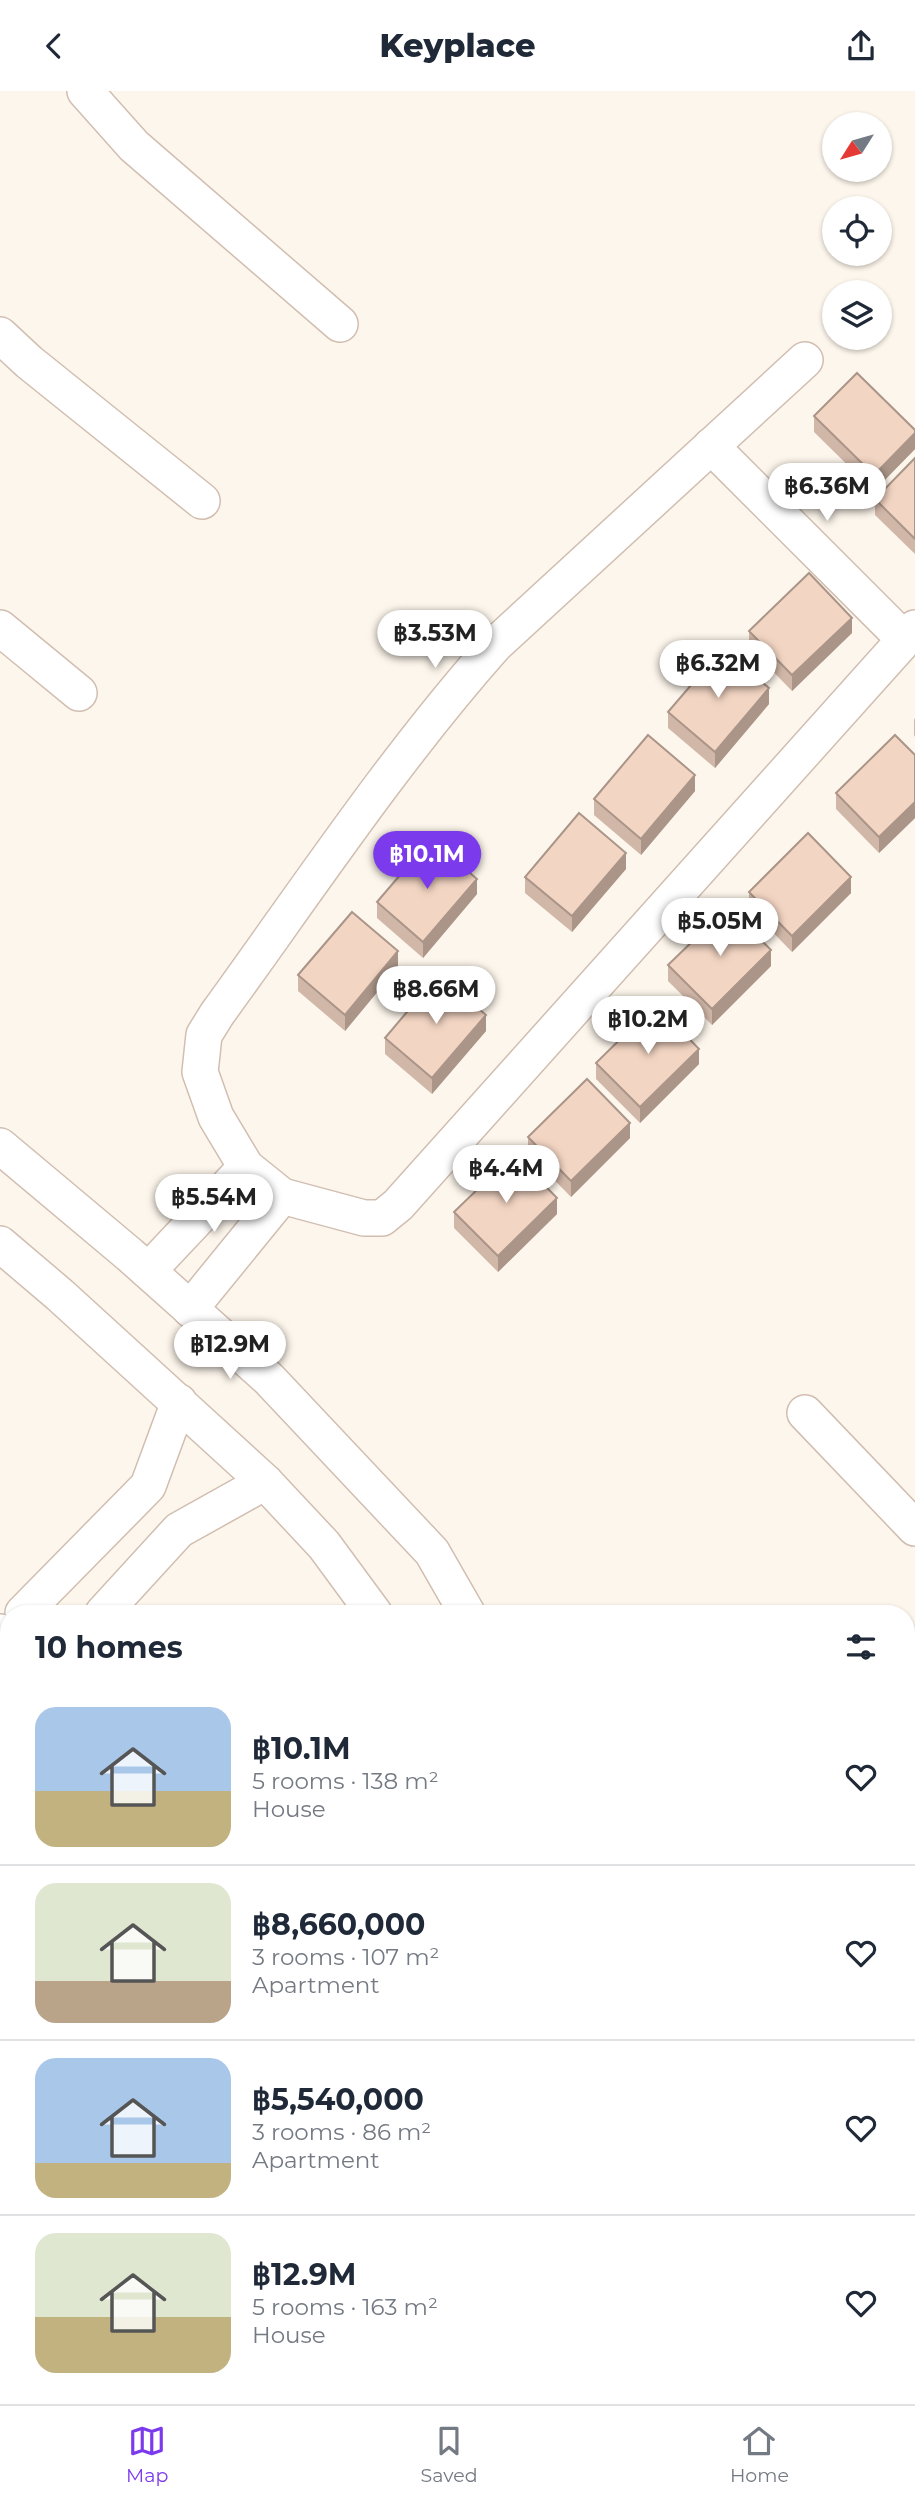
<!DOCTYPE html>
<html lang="en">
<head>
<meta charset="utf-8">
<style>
	:root { --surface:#fff; --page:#f6f6f7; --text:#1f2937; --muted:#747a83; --line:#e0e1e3; --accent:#7c3aed }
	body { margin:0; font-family:Montserrat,sans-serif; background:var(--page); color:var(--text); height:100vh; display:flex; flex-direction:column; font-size:26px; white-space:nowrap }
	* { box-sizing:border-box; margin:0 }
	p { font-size:23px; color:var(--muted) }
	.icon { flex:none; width:38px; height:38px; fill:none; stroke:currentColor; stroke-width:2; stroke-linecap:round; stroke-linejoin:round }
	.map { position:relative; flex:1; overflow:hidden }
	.drawer { position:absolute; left:0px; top:1514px; width:915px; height:800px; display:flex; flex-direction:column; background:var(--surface); border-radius:28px 28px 0 0; box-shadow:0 2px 5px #0004 }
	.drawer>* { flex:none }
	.needle { width:46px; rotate:233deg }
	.tools { position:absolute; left:822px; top:21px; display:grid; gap:14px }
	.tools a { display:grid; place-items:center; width:70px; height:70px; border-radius:50%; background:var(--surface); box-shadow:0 2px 5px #0004; font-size:35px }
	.price { position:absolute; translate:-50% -60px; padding:0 16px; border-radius:24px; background:#fff; color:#222; font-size:23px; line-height:46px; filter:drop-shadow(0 2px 4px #0008) }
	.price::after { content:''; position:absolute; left:50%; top:42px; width:21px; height:16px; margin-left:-10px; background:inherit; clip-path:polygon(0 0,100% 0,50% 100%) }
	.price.current { background:var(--accent); color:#fff }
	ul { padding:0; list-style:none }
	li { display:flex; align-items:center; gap:21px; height:175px; padding:0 35px }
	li+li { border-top:2px solid var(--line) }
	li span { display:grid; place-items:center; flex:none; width:196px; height:140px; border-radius:21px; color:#555 }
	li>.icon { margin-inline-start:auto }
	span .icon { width:84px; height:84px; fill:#fffc; stroke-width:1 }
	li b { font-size:30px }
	h2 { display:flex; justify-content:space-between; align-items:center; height:84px; padding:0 35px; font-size:30px }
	header { display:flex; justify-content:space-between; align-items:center; height:91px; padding:0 35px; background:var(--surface); font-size:32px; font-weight:800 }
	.tab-bar { display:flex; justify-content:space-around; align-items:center; height:98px; border-top:2px solid var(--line); background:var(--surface); font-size:19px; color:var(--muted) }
	.tab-bar a { display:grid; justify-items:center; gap:4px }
	.tab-bar .current { color:var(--accent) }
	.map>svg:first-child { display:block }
</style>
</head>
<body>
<header><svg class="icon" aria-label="back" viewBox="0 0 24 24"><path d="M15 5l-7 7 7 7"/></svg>Keyplace<svg class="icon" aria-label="share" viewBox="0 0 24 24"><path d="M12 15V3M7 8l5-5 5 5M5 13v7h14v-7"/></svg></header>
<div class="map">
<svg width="915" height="2313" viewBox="0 0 915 2313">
	<rect width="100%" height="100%" fill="#fdf6ec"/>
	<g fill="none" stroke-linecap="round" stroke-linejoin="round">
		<g stroke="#d1beb0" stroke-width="38">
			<g id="street">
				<path d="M 85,0 L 134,55 L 340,233"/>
				<path d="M 0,244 L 29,271 L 202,410"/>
				<path d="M 805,269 L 495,554 C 393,669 307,799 217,923 L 204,944 L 200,981 L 216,1026 L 246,1076 L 282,1105 L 364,1127 L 382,1127 L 398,1114 L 915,537"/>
				<path d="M 711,355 L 904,548"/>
				<path d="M 0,537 L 79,602"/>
				<path d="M 0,1055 L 130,1164 L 269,1288 L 432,1461 L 467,1522"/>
				<path d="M 0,1153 L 60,1204 L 265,1391 L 324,1454 L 374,1522"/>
				<path d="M 148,1180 L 246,1076"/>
				<path d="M 190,1218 L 282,1105"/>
				<path d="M 805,1322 L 915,1437"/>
				<path d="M 23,1522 L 148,1395 L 179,1311"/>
				<path d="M 103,1522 L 179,1439 L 265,1391"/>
				<path d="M 0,1541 L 9,1550"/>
				<path d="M 0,1941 L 9,1950"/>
				<path d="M 0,2284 L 9,2293"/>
				<path d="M 747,2305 L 755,2313"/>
			</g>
		</g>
		<g stroke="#d6c0b0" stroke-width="42">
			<g id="secondary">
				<path d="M 906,2219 L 915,2210"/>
				<path d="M 824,2313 L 831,2305"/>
			</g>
		</g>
		<use href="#street" stroke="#fff" stroke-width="35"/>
		<use href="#secondary" stroke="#fff" stroke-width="38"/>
	</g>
	<g fill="#d1b7a8">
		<path d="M 814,325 L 915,339 L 915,358 L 874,400 L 814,341 Z"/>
		<path d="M 915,367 L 915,463 L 875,424 L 875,408 Z"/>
		<path d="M 749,540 L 852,542 L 792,600 L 749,556 Z"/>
		<path d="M 769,613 L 715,677 L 668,637 L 668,621 Z"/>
		<path d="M 915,627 L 915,646 L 914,644 L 914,629 Z"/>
		<path d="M 915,664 L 915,727 L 879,762 L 836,718 L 836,702 Z"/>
		<path d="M 695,700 L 641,764 L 594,724 L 594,708 Z"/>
		<path d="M 626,778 L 572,841 L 525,802 L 525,786 Z"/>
		<path d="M 749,801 L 851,802 L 792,861 L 749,817 Z"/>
		<path d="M 477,803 L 423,867 L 377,827 L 377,811 Z"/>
		<path d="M 668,874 L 771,875 L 712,934 L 668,890 Z"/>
		<path d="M 398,876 L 345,940 L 298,900 L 298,884 Z"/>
		<path d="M 486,940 L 432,1003 L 385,963 L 385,947 Z"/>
		<path d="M 596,972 L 699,973 L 640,1032 L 596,988 Z"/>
		<path d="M 528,1046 L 630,1047 L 571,1106 L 528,1062 Z"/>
		<path d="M 454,1121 L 557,1123 L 498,1181 L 454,1137 Z"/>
	</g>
	<g fill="#aa9588">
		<path d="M 915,342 L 915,358 L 874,400 L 874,384 Z"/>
		<path d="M 852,527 L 852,542 L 792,600 L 792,584 Z"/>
		<path d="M 769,597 L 769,613 L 715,677 L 715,661 Z"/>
		<path d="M 695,684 L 695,700 L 641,764 L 641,748 Z"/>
		<path d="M 915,711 L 915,727 L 879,762 L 879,746 Z"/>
		<path d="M 626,762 L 626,778 L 572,841 L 572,825 Z"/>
		<path d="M 851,786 L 851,802 L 792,861 L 792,845 Z"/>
		<path d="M 477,788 L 477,803 L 423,867 L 423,851 Z"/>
		<path d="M 771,859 L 771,875 L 712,934 L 712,918 Z"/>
		<path d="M 398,860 L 398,876 L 345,940 L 345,924 Z"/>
		<path d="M 486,924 L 486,940 L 432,1003 L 432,987 Z"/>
		<path d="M 699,958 L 699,973 L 640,1032 L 640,1016 Z"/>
		<path d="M 630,1032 L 630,1047 L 571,1106 L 571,1090 Z"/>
		<path d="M 557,1107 L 557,1123 L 498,1181 L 498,1165 Z"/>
	</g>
	<g fill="#f3d5c3" stroke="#aa9588" stroke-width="2">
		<path d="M 857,282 L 915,339 L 915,342 L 874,384 L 814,325 Z"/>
		<path d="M 915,367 L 915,448 L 875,408 Z"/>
		<path d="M 809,482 L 852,527 L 792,584 L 749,540 Z"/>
		<path d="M 722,558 L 769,597 L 715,661 L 668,621 Z"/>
		<path d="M 648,644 L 695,684 L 641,748 L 594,708 Z"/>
		<path d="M 895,644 L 915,664 L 915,711 L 879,746 L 836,702 Z"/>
		<path d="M 579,722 L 626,762 L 572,825 L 525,786 Z"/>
		<path d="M 808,742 L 851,786 L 792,845 L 749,801 Z"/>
		<path d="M 431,748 L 477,788 L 423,851 L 377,811 Z"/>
		<path d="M 728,816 L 771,859 L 712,918 L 668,874 Z"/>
		<path d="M 352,821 L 398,860 L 345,924 L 298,884 Z"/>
		<path d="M 439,883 L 486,924 L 432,987 L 385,947 Z"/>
		<path d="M 656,913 L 699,958 L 640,1016 L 596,972 Z"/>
		<path d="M 587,988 L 630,1032 L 571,1090 L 528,1046 Z"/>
		<path d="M 514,1063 L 557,1107 L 498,1165 L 454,1121 Z"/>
	</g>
</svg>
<div class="tools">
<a><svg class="needle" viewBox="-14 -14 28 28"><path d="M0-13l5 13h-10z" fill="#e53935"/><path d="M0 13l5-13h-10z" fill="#747a83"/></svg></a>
<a><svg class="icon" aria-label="locate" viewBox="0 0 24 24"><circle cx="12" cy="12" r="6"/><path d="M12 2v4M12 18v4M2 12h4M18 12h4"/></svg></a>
<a><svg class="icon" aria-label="layers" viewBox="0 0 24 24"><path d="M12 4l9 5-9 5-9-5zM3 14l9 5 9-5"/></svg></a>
</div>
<b class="price" style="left:827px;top:432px">฿6.36M</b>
<b class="price" style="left:435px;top:579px">฿3.53M</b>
<b class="price" style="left:718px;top:609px">฿6.32M</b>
<b class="price current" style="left:427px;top:800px">฿10.1M</b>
<b class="price" style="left:720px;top:867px">฿5.05M</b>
<b class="price" style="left:436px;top:935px">฿8.66M</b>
<b class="price" style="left:648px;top:965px">฿10.2M</b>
<b class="price" style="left:506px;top:1114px">฿4.4M</b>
<b class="price" style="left:214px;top:1143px">฿5.54M</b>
<b class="price" style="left:230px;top:1290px">฿12.9M</b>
<section class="drawer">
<h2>10 homes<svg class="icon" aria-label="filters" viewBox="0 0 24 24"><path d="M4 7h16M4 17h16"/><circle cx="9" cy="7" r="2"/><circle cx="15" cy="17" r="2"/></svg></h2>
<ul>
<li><span style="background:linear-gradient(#a9c7e8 60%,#c2b280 0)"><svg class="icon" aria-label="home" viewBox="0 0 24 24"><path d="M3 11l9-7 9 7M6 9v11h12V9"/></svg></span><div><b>฿10.1M</b><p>5 rooms · 138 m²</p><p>House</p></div><svg class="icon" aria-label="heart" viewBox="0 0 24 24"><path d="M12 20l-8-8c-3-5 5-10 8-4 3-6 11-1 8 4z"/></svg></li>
<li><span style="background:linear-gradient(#dfe7d0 70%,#b9a48a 0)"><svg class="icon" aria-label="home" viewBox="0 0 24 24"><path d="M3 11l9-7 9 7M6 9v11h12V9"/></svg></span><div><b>฿8,660,000</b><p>3 rooms · 107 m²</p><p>Apartment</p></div><svg class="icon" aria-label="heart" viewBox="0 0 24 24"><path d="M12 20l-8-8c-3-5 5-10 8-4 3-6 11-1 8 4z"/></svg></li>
<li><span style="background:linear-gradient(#a9c7e8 75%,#c2b280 0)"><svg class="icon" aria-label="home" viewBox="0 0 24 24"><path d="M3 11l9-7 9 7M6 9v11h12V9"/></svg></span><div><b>฿5,540,000</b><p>3 rooms · 86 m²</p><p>Apartment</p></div><svg class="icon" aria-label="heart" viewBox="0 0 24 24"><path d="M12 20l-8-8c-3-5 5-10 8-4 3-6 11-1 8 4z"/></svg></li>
<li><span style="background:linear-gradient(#dfe7d0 60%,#c2b280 0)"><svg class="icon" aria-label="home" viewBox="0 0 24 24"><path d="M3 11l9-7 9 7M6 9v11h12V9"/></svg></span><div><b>฿12.9M</b><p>5 rooms · 163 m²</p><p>House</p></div><svg class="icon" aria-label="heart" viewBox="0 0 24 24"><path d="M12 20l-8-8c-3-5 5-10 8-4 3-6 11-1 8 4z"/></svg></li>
</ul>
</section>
</div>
<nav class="tab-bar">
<a class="current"><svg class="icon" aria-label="map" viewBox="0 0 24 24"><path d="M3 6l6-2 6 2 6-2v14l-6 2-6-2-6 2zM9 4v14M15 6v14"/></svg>Map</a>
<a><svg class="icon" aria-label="saved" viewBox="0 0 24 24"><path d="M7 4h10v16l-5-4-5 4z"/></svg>Saved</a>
<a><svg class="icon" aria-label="home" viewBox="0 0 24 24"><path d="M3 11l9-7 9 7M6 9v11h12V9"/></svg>Home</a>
</nav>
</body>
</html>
